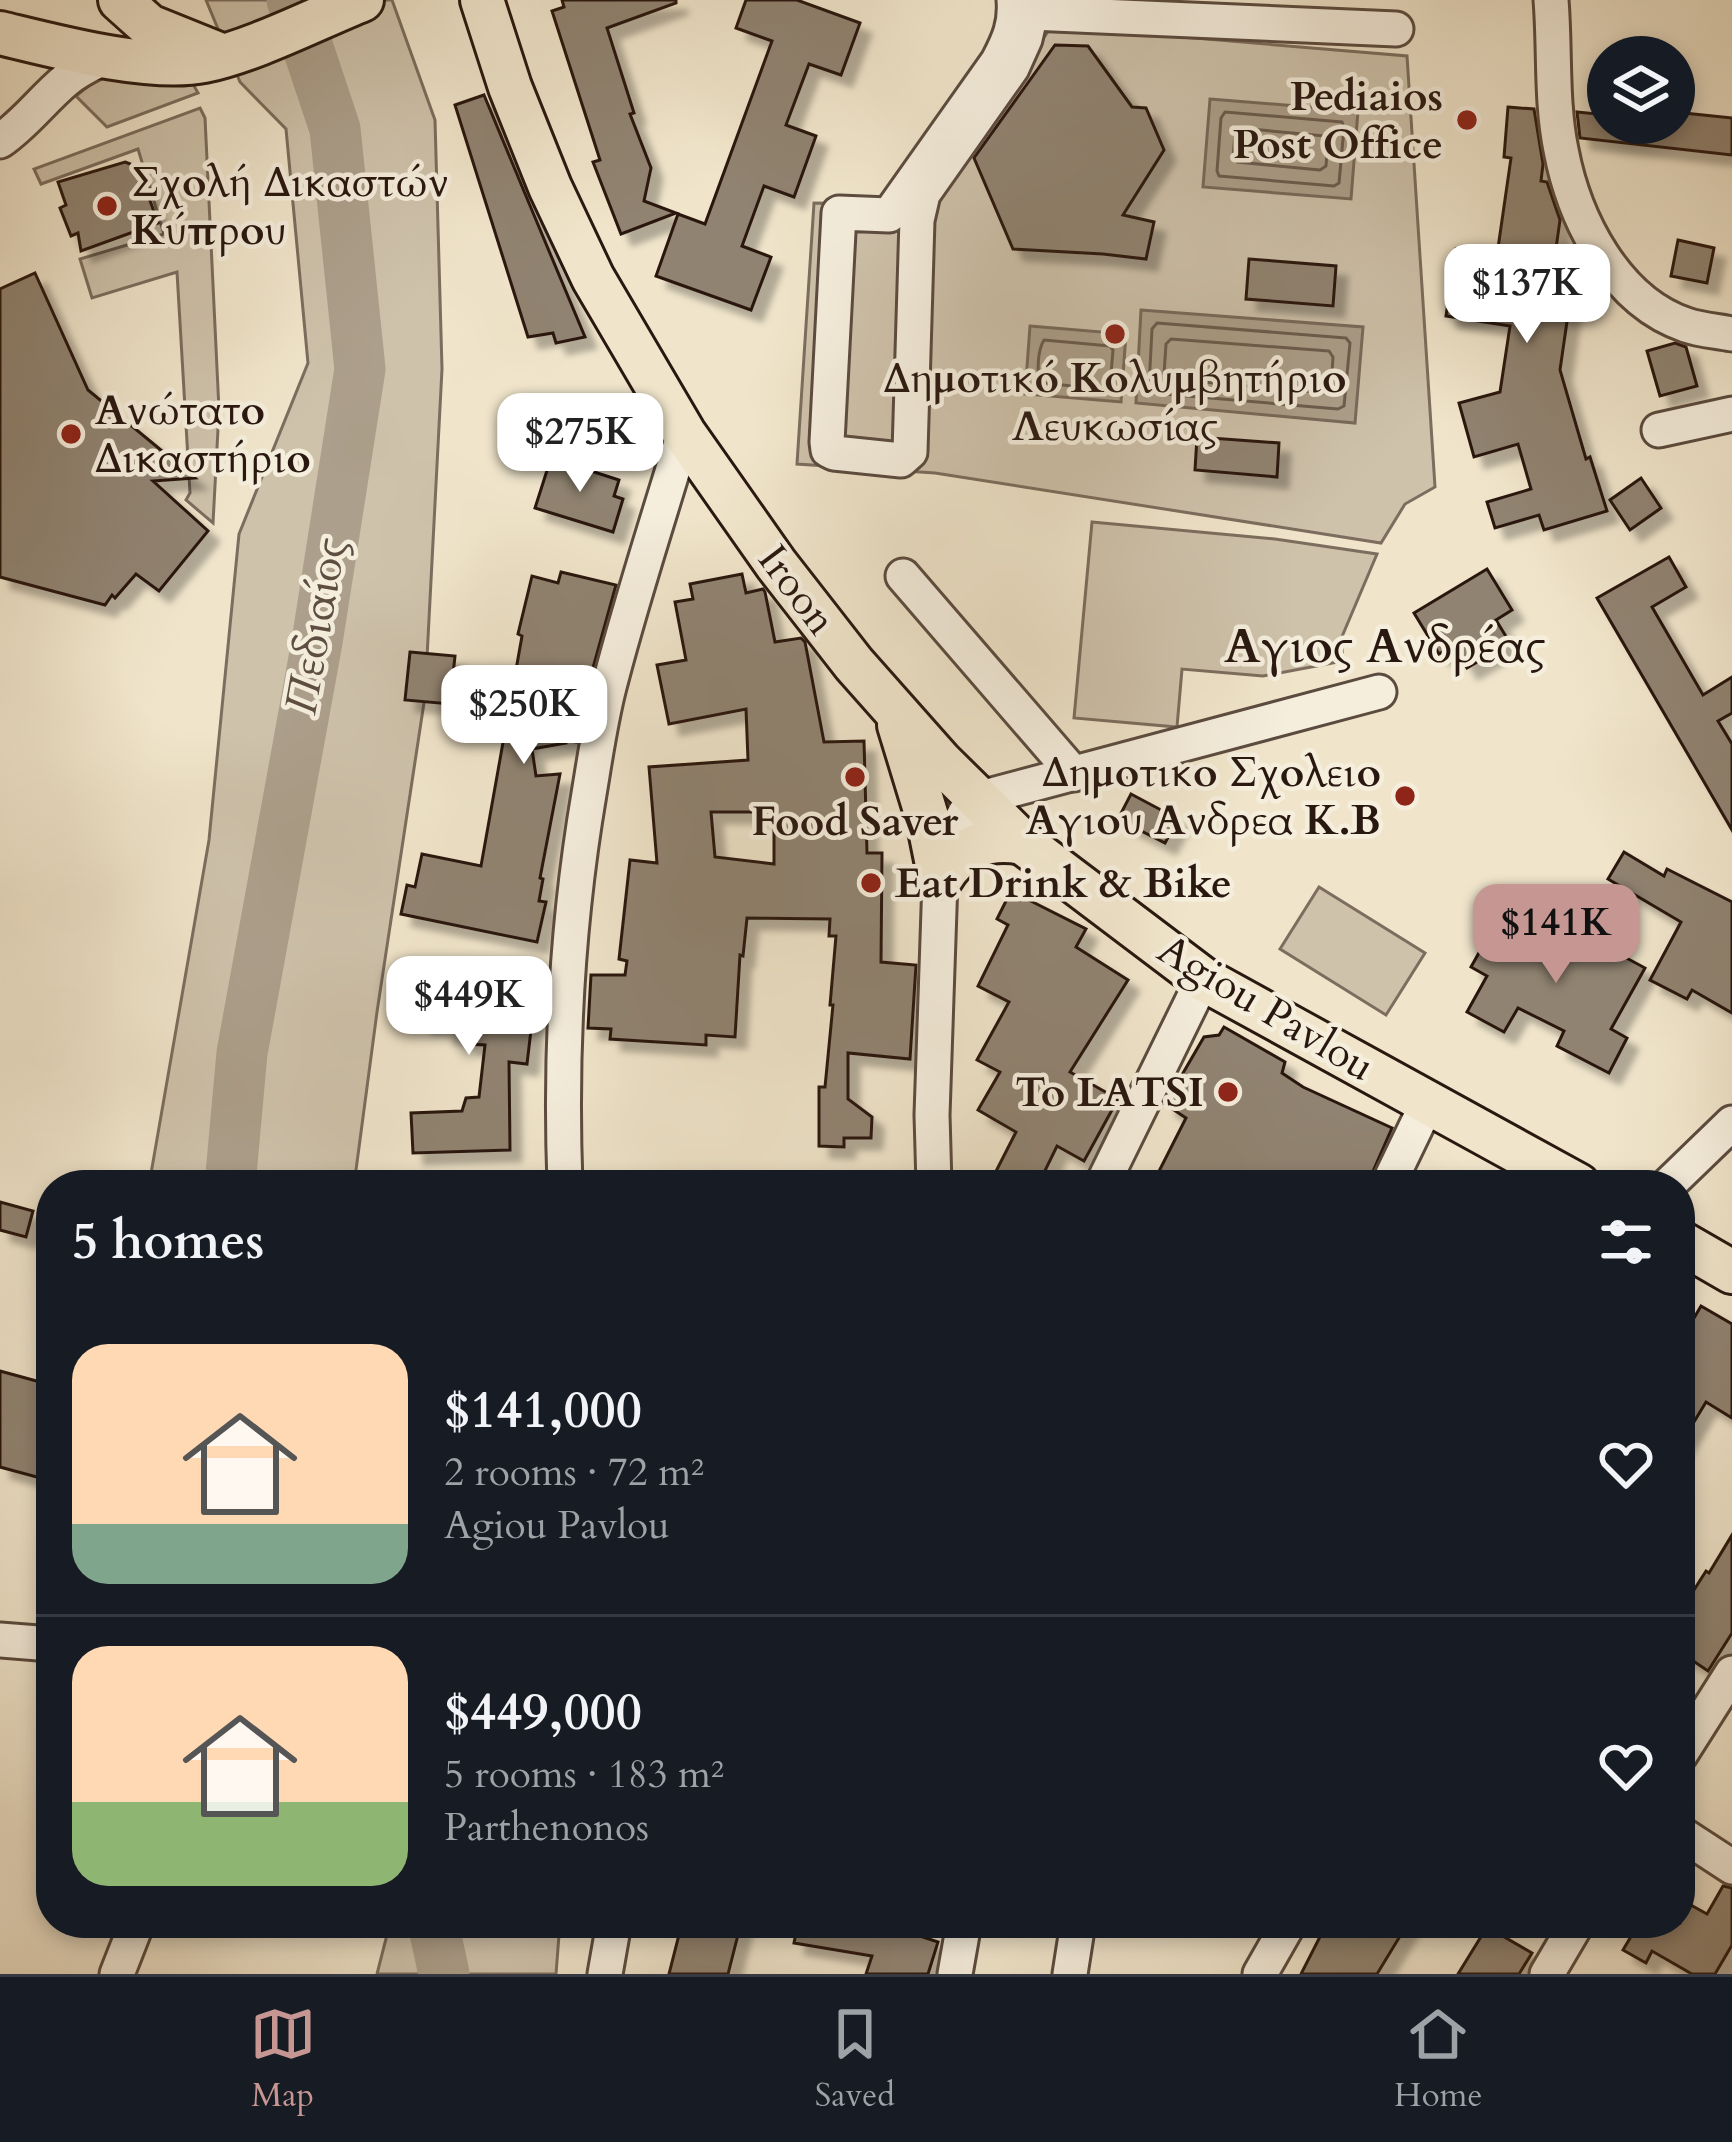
<!DOCTYPE html>
<html lang="en">
<head>
<meta charset="utf-8">
<style>
	:root { --surface:#171b24; --page:#20242c; --text:#f1f3f6; --muted:#9ea1a6; --line:#363941; --accent:#c59692 }
	body { margin:0; font-family:Cardo,serif; background:var(--page); color:var(--text); height:100vh; display:flex; flex-direction:column; font-size:45px; white-space:nowrap }
	* { box-sizing:border-box; margin:0 }
	p { font-size:39px; color:var(--muted) }
	.icon { flex:none; width:66px; height:66px; fill:none; stroke:currentColor; stroke-width:2; stroke-linecap:round; stroke-linejoin:round }
	.map { position:relative; flex:1; overflow:hidden }
	.sheet { position:absolute; left:36px; top:1170px; width:1659px; height:768px; display:flex; flex-direction:column; background:var(--surface); border-radius:48px; box-shadow:0 6px 18px #0003 }
	.sheet>* { flex:none }
	.fabs { position:absolute; left:1587px; top:36px; display:grid; gap:24px }
	.fabs a { display:grid; place-items:center; width:108px; height:108px; border-radius:50%; background:var(--surface); box-shadow:0 6px 18px #0003; font-size:60px }
	.price { position:absolute; translate:-50% -102px; padding:0 27px; border-radius:24px; background:#fff; color:#222; font-size:39px; line-height:78px; filter:drop-shadow(0 3px 6px #0008) }
	.price::after { content:''; position:absolute; left:50%; top:72px; width:36px; height:27px; margin-left:-18px; background:inherit; clip-path:polygon(0 0,100% 0,50% 100%) }
	.price.active { background:var(--accent); color:#111 }
	ul { padding:0; list-style:none }
	li { display:flex; align-items:center; gap:36px; height:300px; padding:0 36px }
	li+li { border-top:3px solid var(--line) }
	li span { display:grid; place-items:center; flex:none; width:336px; height:240px; border-radius:36px; color:#555 }
	li>.icon { margin-inline-start:auto }
	span .icon { width:144px; height:144px; fill:#fffc; stroke-width:1 }
	li b { font-size:51px }
	h2 { display:flex; justify-content:space-between; align-items:center; height:144px; padding:0 36px; font-size:51px }
	.dock { display:flex; justify-content:space-around; align-items:center; height:168px; border-top:3px solid var(--line); background:var(--surface); font-size:33px; color:var(--muted) }
	.dock a { display:grid; justify-items:center; gap:6px }
	.dock .active { color:var(--accent) }
	.map>svg:first-child { display:block }
</style>
</head>
<body>
<div class="map">
<svg width="1732" height="1974" viewBox="0 0 1732 1974">
	<defs>
		<filter id="shadow"><feDropShadow dx="11" dy="11" stdDeviation="3" flood-color="#0004"/></filter>
	</defs>
	<rect width="100%" height="100%" fill="#f0e5cb"/>
	<filter id="stains"><feTurbulence type="fractalNoise" baseFrequency=".00167" numOctaves="4"/><feColorMatrix values="0 0 0 0 .2 0 0 0 0 .09 0 0 0 0 .02 0 0 0 .5 -.17"/></filter>
	<radialGradient id="worn" r=".72"><stop offset=".6" stop-color="#630" stop-opacity="0"/><stop offset="1" stop-color="#630" stop-opacity=".3"/></radialGradient>
	<g fill="#cec2ab" stroke="#7c6d5e" stroke-width="3">
		<path d="M 206,0 L 392,0 L 435,120 L 442,369 L 425,696 L 377,1012 L 354,1185 L 149,1185 L 209,840 L 239,534 L 308,363 L 286,129 L 240,82 Z"/>
		<path d="M 1052,26 L 1407,56 L 1435,487 L 1405,504 L 1381,543 L 935,473 L 797,464 L 814,203 L 885,204 L 937,190 Z"/>
		<path d="M 123,71 L 193,84 L 198,93 L 107,127 L 76,96 L 98,78 Z"/>
		<path d="M 200,108 L 205,118 L 219,410 L 213,523 L 186,500 L 190,493 L 177,272 L 92,298 L 80,259 L 164,234 L 138,149 L 41,184 L 34,169 Z"/>
		<path d="M 1092,522 L 1275,539 L 1377,554 L 1341,639 L 1343,661 L 1263,676 L 1182,669 L 1177,727 L 1074,718 Z"/>
		<path d="M 1319,887 L 1425,953 L 1386,1015 L 1280,949 Z"/>
		<path d="M 390,1923 L 555,1923 L 559,1935 L 556,1974 L 377,1974 Z"/>
	</g>
	<g fill="#ac9f8b" stroke="#78695a" stroke-width="3">
		<path d="M 1210,99 L 1358,111 L 1351,199 L 1203,187 Z"/>
		<path d="M 1141,310 L 1363,327 L 1355,423 L 1136,403 Z"/>
		<path d="M 1030,326 L 1126,334 L 1121,402 L 1025,394 Z"/>
	</g>
	<g fill="none" stroke-linecap="round" stroke-linejoin="round">
		<g stroke="#6a5c4e" stroke-width="3">
			<path d="M 1225,112 L 1342,122 L 1344,128 L 1339,183 L 1334,186 L 1219,176 L 1217,171 L 1221,118 Z"/>
			<path d="M 1239,128 L 1325,136 L 1328,141 L 1326,166 L 1320,170 L 1237,162 L 1233,158 L 1235,133 Z"/>
			<path d="M 1157,323 L 1346,338 L 1350,343 L 1344,406 L 1338,409 L 1152,393 L 1149,387 L 1152,329 Z"/>
			<path d="M 1171,339 L 1329,351 L 1333,357 L 1331,389 L 1325,393 L 1169,379 L 1164,374 L 1166,344 Z"/>
			<path d="M 1044,340 L 1110,346 L 1113,350 L 1110,386 L 1104,389 L 1041,383 C 1036,373 1038,349 1044,340 Z"/>
		</g>
		<g stroke="#ac9f8b" stroke-width="51">
			<path d="M 230,1185 L 242,1053 L 317,642 L 360,369 L 335,129 L 292,0"/>
			<path d="M 433,1923 L 444,1974"/>
		</g>
	</g>
	<g fill="#908371" stroke="#291810" stroke-width="3" fill-rule="evenodd" filter="url(#shadow)">
		<path d="M 562,0 L 676,0 L 676,3 L 607,28 L 634,113 L 630,114 L 651,168 L 644,201 L 676,213 L 621,234 L 593,162 L 600,160 L 552,11 L 564,7 Z"/>
		<path d="M 746,0 L 797,0 L 860,23 L 841,75 L 809,64 L 786,125 L 816,136 L 794,197 L 764,186 L 742,246 L 771,257 L 751,310 L 656,276 L 678,214 L 705,224 L 772,41 L 736,28 Z"/>
		<path d="M 1055,45 L 1088,46 L 1132,107 L 1146,108 L 1164,150 L 1123,215 L 1154,222 L 1146,259 L 1103,254 L 1013,249 L 974,158 Z"/>
		<path d="M 484,95 L 526,196 L 585,337 L 556,343 L 553,333 L 528,337 L 455,105 Z"/>
		<path d="M 1508,107 L 1534,109 L 1543,164 L 1541,181 L 1547,182 L 1560,220 L 1552,277 L 1573,280 L 1560,370 L 1586,459 L 1590,457 L 1607,511 L 1544,530 L 1539,515 L 1495,528 L 1487,502 L 1531,489 L 1518,444 L 1474,457 L 1459,403 L 1500,392 L 1510,326 L 1446,316 L 1456,249 L 1497,255 L 1511,158 L 1504,157 Z"/>
		<path d="M 1577,112 L 1608,115 L 1608,123 L 1674,123 L 1674,112 L 1732,118 L 1732,155 L 1580,138 Z"/>
		<path d="M 125,162 L 138,167 L 158,223 L 81,251 L 78,233 L 71,236 L 60,208 L 66,205 L 58,182 Z"/>
		<path d="M 1678,240 L 1714,248 L 1707,283 L 1671,276 Z"/>
		<path d="M 1249,259 L 1336,266 L 1333,306 L 1246,299 Z"/>
		<path d="M 35,273 L 88,390 L 195,478 L 153,481 L 208,531 L 159,591 L 136,574 L 115,598 L 112,595 L 105,605 L 0,577 L 0,289 Z"/>
		<path d="M 1675,343 L 1686,347 L 1697,386 L 1660,396 L 1647,351 Z"/>
		<path d="M 1197,437 L 1279,443 L 1277,477 L 1195,470 Z"/>
		<path d="M 551,458 L 619,480 L 614,496 L 623,499 L 613,532 L 535,508 Z"/>
		<path d="M 1641,478 L 1661,508 L 1630,530 L 1610,500 Z"/>
		<path d="M 1669,557 L 1686,587 L 1652,607 L 1703,695 L 1732,677 L 1732,713 L 1718,721 L 1732,744 L 1732,830 L 1597,598 Z"/>
		<path d="M 1487,569 L 1512,610 L 1496,620 L 1510,643 L 1467,668 L 1454,645 L 1439,654 L 1414,613 Z"/>
		<path d="M 561,572 L 616,585 L 589,682 L 576,742 L 566,740 L 566,743 L 532,749 L 536,776 L 560,774 L 540,878 L 543,879 L 539,901 L 546,902 L 537,942 L 401,914 L 407,885 L 415,887 L 422,854 L 481,866 L 522,636 L 518,634 L 532,576 L 558,583 Z"/>
		<path d="M 742,574 L 746,593 L 763,589 L 765,592 L 775,642 L 801,638 L 805,642 L 824,742 L 864,741 L 867,853 L 882,853 L 881,962 L 916,965 L 910,1059 L 848,1053 L 848,1099 L 872,1117 L 871,1138 L 844,1138 L 844,1147 L 819,1146 L 819,1087 L 825,1087 L 833,1005 L 830,1005 L 836,936 L 829,936 L 830,919 L 747,918 L 743,956 L 740,955 L 735,1037 L 706,1035 L 706,1045 L 610,1039 L 611,1029 L 588,1028 L 591,975 L 625,975 L 627,961 L 619,959 L 630,860 L 657,863 L 649,767 L 748,760 L 746,709 L 669,724 L 657,665 L 686,660 L 675,602 L 693,599 L 690,584 ZM 711,812 L 774,812 L 774,864 L 715,857 Z"/>
		<path d="M 410,652 L 455,656 L 450,704 L 405,700 Z"/>
		<path d="M 1131,794 L 1178,819 L 1165,843 L 1118,819 Z"/>
		<path d="M 1624,852 L 1664,876 L 1667,869 L 1732,902 L 1732,1013 L 1692,990 L 1687,999 L 1650,980 L 1681,922 L 1608,879 Z"/>
		<path d="M 1011,891 L 1086,929 L 1076,947 L 1128,980 L 1070,1072 L 1118,1099 L 1084,1161 L 1057,1146 L 1038,1185 L 989,1185 L 1016,1132 L 978,1110 L 1000,1072 L 977,1060 L 1009,1002 L 978,986 L 1008,925 L 997,919 Z"/>
		<path d="M 1503,910 L 1550,936 L 1558,921 L 1645,968 L 1611,1029 L 1627,1038 L 1609,1073 L 1557,1046 L 1564,1031 L 1518,1008 L 1504,1032 L 1467,1012 L 1487,976 L 1471,967 Z"/>
		<path d="M 399,972 L 493,973 L 493,1008 L 533,1013 L 527,1064 L 509,1062 L 510,1150 L 413,1153 L 411,1113 L 462,1111 L 466,1098 L 479,1097 L 485,1045 L 466,1044 L 466,1033 L 443,1032 L 444,1024 L 421,1023 L 422,1007 L 398,1006 Z"/>
		<path d="M 1224,1027 L 1285,1062 L 1282,1073 L 1303,1087 L 1392,1128 L 1367,1185 L 1152,1185 L 1186,1118 L 1165,1104 L 1204,1037 L 1219,1035 Z"/>
		<path d="M 0,1202 L 33,1211 L 26,1237 L 0,1230 Z"/>
		<path d="M 1701,1306 L 1732,1324 L 1732,1418 L 1706,1402 L 1680,1445 L 1680,1342 Z"/>
		<path d="M 0,1371 L 51,1385 L 51,1455 L 44,1479 L 0,1467 Z"/>
		<path d="M 1732,1535 L 1732,1633 L 1708,1671 L 1680,1652 L 1680,1612 L 1706,1571 L 1709,1573 Z"/>
		<path d="M 1723,1886 L 1732,1888 L 1732,1945 L 1715,1974 L 1692,1974 L 1652,1951 L 1646,1963 L 1623,1950 L 1639,1923 L 1680,1923 L 1680,1899 L 1707,1914 Z"/>
		<path d="M 682,1923 L 741,1923 L 728,1974 L 669,1974 Z"/>
		<path d="M 798,1923 L 881,1923 L 938,1942 L 928,1974 L 866,1974 L 872,1956 L 794,1943 Z"/>
		<path d="M 1327,1923 L 1408,1923 L 1377,1974 L 1301,1974 Z"/>
		<path d="M 1487,1927 L 1532,1953 L 1519,1974 L 1458,1974 Z"/>
	</g>
	<g fill="none" stroke-linecap="round" stroke-linejoin="round">
		<g stroke="#5b4b3f" stroke-width="39">
			<g id="minor">
				<path d="M 1014,0 C 1016,24 1009,40 998,61 L 889,215 L 839,213 L 827,442 L 828,450 L 834,453 L 901,460 L 910,452 L 917,220 L 923,194 L 1012,68 L 1025,39 L 1031,13 L 1027,0"/>
				<path d="M 1551,0 C 1555,49 1551,102 1561,150 C 1574,219 1615,301 1686,325 C 1700,330 1717,331 1732,334"/>
				<path d="M 1031,13 L 1396,29"/>
				<path d="M 0,141 C 26,123 42,100 66,80 C 79,69 94,63 109,55"/>
				<path d="M 1659,430 L 1732,414"/>
				<path d="M 903,576 L 1074,774"/>
				<path d="M 565,1185 C 560,1054 567,923 589,794 C 595,758 600,722 609,687 C 631,601 659,517 684,433"/>
				<path d="M 934,1185 L 932,1115 L 940,880 L 950,840 L 965,813 L 977,799 L 1379,692"/>
				<path d="M 1102,1185 L 1203,979"/>
				<path d="M 1388,1185 L 1427,1104"/>
				<path d="M 1668,1185 L 1732,1123"/>
				<path d="M 0,1640 L 51,1644"/>
				<path d="M 1680,1755 L 1732,1673"/>
				<path d="M 1680,1833 L 1732,1867"/>
				<path d="M 117,1974 L 137,1923"/>
				<path d="M 605,1974 L 614,1923"/>
				<path d="M 955,1974 L 964,1923"/>
				<path d="M 1070,1974 L 1078,1923"/>
				<path d="M 1260,1974 L 1289,1923"/>
				<path d="M 1547,1974 L 1577,1923"/>
			</g>
		</g>
		<g stroke="#291810" stroke-width="48">
			<g id="major">
				<path d="M 120,0 L 149,26 L 216,53"/>
				<path d="M 482,0 L 510,87 L 550,187 L 593,278 L 684,433 L 776,564 L 854,664 L 940,761 L 1023,843 L 1203,979 L 1578,1185"/>
				<path d="M 0,33 C 54,46 150,72 204,61 C 253,51 315,19 362,0"/>
				<path d="M 899,725 L 928,820 L 940,880"/>
				<path d="M 940,880 C 959,848 985,836 1023,843"/>
				<path d="M 1680,1242 L 1732,1272"/>
			</g>
		</g>
		<use href="#minor" stroke="#f5eedd" stroke-width="33"/>
		<use href="#major" stroke="#f0e5cb" stroke-width="42"/>
	</g>
	<g fill="#8f2418" stroke="#f5eedd" stroke-width="4.5">
		<circle cx="1467" cy="120" r="12"/>
		<circle cx="107" cy="206" r="12"/>
		<circle cx="1115" cy="334" r="12"/>
		<circle cx="71" cy="434" r="12"/>
		<circle cx="855" cy="777" r="12"/>
		<circle cx="1405" cy="796" r="12"/>
		<circle cx="871" cy="883" r="12"/>
		<circle cx="1228" cy="1092" r="12"/>
	</g>
	<g text-anchor="middle" dominant-baseline="central" stroke-width="9" stroke-linejoin="round" paint-order="stroke">
		<g font-size="42" font-weight="bold" fill="#291810" stroke="#f5eedd" text-anchor="end">
			<text x="1443" y="96">Pediaios<tspan x="1443" dy="48">Post Office</tspan></text>
			<text x="131" y="182" text-anchor="start">Σχολή Δικαστών<tspan x="131" dy="48">Κύπρου</tspan></text>
			<text x="1115" y="378" text-anchor="middle">Δημοτικό Κολυμβητήριο<tspan x="1115" dy="48">Λευκωσίας</tspan></text>
			<text x="95" y="410" text-anchor="start">Ανώτατο<tspan x="95" dy="48">Δικαστήριο</tspan></text>
			<text x="1381" y="772">Δημοτικο Σχολειο<tspan x="1381" dy="48">Αγιου Ανδρεα Κ.Β</tspan></text>
			<text x="855" y="821" text-anchor="middle">Food Saver</text>
			<text x="895" y="883" text-anchor="start">Eat Drink &amp; Bike</text>
			<text x="1204" y="1092">To LATSI</text>
		</g>
		<g font-size="42" fill="#291810" stroke="#f5eedd">
			<text transform="translate(797 590) rotate(53)">Iroon</text>
			<text transform="translate(1266 1008) rotate(31)">Agiou Pavlou</text>
		</g>
		<g font-size="45" font-style="italic" fill="#5d4e41" stroke="#f5eedd">
			<text transform="translate(316 626) rotate(-80)">Πεδιαίος</text>
		</g>
		<g font-size="48" font-weight="bold" fill="#291810" stroke="#f5eedd">
			<text x="1385" y="646">Αγιος Ανδρέας</text>
		</g>
	</g>
	<rect width="100%" height="100%" filter="url(#stains)"/>
	<rect width="100%" height="100%" fill="url(#worn)"/>
</svg>
<div class="fabs">
<a><svg class="icon" aria-label="layers" viewBox="0 0 24 24"><path d="M12 4l9 5-9 5-9-5zM3 14l9 5 9-5"/></svg></a>
</div>
<b class="price" style="left:1527px;top:346px">$137K</b>
<b class="price" style="left:580px;top:495px">$275K</b>
<b class="price" style="left:524px;top:767px">$250K</b>
<b class="price active" style="left:1556px;top:986px">$141K</b>
<b class="price" style="left:469px;top:1058px">$449K</b>
<section class="sheet">
<h2>5 homes<svg class="icon" aria-label="filters" viewBox="0 0 24 24"><path d="M4 7h16M4 17h16"/><circle cx="9" cy="7" r="2"/><circle cx="15" cy="17" r="2"/></svg></h2>
<ul>
<li><span style="background:linear-gradient(#ffd9b3 75%,#7fa58c 0)"><svg class="icon" aria-label="home" viewBox="0 0 24 24"><path d="M3 11l9-7 9 7M6 9v11h12V9"/></svg></span><div><b>$141,000</b><p>2 rooms · 72 m²</p><p>Agiou Pavlou</p></div><svg class="icon" aria-label="heart" viewBox="0 0 24 24"><path d="M12 20l-8-8c-3-5 5-10 8-4 3-6 11-1 8 4z"/></svg></li>
<li><span style="background:linear-gradient(#ffd9b3 65%,#8fb573 0)"><svg class="icon" aria-label="home" viewBox="0 0 24 24"><path d="M3 11l9-7 9 7M6 9v11h12V9"/></svg></span><div><b>$449,000</b><p>5 rooms · 183 m²</p><p>Parthenonos</p></div><svg class="icon" aria-label="heart" viewBox="0 0 24 24"><path d="M12 20l-8-8c-3-5 5-10 8-4 3-6 11-1 8 4z"/></svg></li>
</ul>
</section>
</div>
<nav class="dock">
<a class="active"><svg class="icon" aria-label="map" viewBox="0 0 24 24"><path d="M3 6l6-2 6 2 6-2v14l-6 2-6-2-6 2zM9 4v14M15 6v14"/></svg>Map</a>
<a><svg class="icon" aria-label="saved" viewBox="0 0 24 24"><path d="M7 4h10v16l-5-4-5 4z"/></svg>Saved</a>
<a><svg class="icon" aria-label="home" viewBox="0 0 24 24"><path d="M3 11l9-7 9 7M6 9v11h12V9"/></svg>Home</a>
</nav>
</body>
</html>
